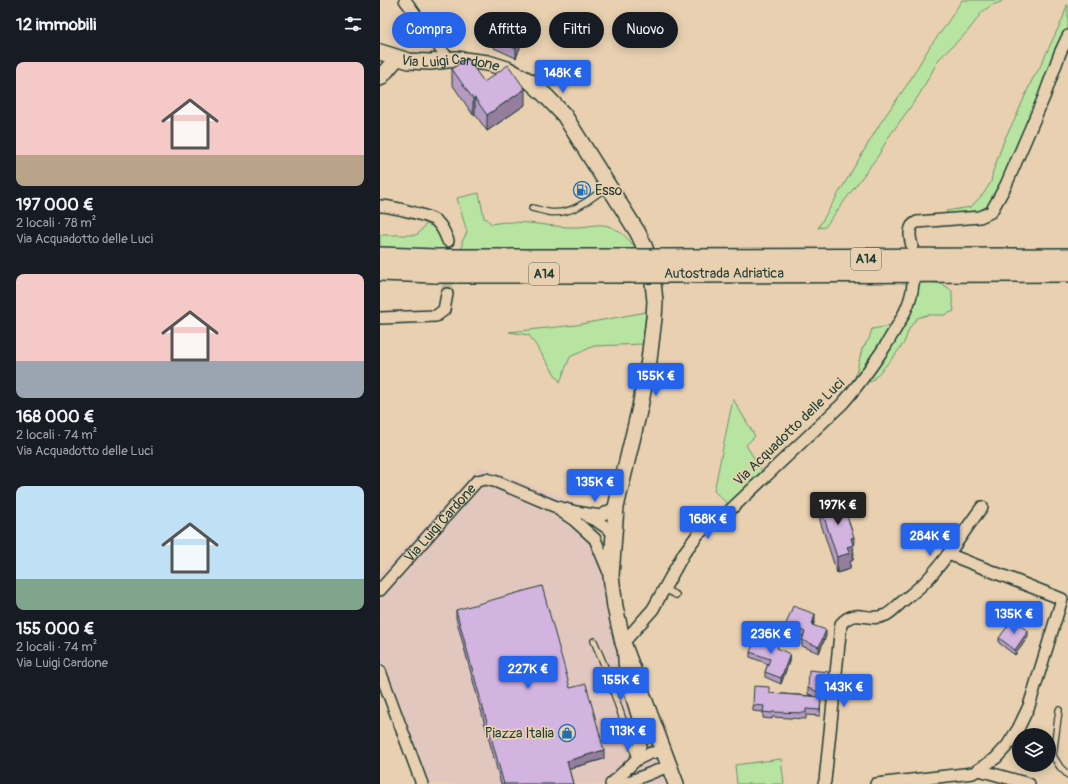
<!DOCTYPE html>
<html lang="it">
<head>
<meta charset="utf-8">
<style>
	:root { --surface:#171b24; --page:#242831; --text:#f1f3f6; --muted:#9ea1a6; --accent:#2563eb }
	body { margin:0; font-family:Pangolin,sans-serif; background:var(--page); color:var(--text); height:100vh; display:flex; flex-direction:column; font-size:15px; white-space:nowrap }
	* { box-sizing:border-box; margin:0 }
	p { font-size:13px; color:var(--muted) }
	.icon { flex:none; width:22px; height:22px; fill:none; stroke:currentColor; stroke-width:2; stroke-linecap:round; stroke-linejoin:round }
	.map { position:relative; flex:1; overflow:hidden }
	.details { display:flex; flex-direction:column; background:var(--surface); width:380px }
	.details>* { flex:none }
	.hud { position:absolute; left:12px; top:12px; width:380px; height:36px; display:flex; gap:8px }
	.tools { position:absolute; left:632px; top:728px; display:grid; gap:8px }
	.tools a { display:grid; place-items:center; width:44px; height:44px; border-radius:50%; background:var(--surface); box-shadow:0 2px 10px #0003; font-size:20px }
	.price { position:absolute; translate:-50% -34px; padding:0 9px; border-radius:4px; background:var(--accent); color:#fff; font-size:13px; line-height:26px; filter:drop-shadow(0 1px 2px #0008) }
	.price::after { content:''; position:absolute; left:50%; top:24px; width:12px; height:9px; margin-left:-6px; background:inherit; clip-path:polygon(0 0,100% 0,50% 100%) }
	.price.selected { background:#222; color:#fff }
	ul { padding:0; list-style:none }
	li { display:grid; align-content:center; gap:8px; height:212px; padding:0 16px }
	li span { display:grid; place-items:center; height:124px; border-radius:8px; color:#555 }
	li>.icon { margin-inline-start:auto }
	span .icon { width:72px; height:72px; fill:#fffc; stroke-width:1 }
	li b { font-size:17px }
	h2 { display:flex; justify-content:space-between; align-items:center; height:48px; padding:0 16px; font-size:17px }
	.pill { padding:0 14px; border-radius:18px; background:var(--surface); box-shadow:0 2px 10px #0003; font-size:14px; line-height:36px }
	.pill.selected { background:var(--accent); color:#fff }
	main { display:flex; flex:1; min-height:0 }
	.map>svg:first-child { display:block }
</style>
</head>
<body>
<main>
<section class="details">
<h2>12 immobili<svg class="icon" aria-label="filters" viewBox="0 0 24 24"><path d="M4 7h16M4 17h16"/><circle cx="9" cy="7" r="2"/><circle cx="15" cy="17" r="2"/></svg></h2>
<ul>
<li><span style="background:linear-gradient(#f6c9c9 75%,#b9a48a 0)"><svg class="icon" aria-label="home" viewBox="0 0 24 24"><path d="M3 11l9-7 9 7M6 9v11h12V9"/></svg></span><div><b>197 000 €</b><p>2 locali · 78 m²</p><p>Via Acquadotto delle Luci</p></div></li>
<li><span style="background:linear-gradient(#f6c9c9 70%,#9aa5b1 0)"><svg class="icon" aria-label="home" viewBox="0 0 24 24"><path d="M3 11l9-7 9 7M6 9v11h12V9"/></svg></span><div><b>168 000 €</b><p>2 locali · 74 m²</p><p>Via Acquadotto delle Luci</p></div></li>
<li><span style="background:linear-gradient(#bfe0f5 75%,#7fa58c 0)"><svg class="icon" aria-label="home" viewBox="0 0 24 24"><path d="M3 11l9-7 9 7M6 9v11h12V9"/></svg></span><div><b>155 000 €</b><p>2 locali · 74 m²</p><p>Via Luigi Cardone</p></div></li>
</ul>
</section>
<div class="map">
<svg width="688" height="784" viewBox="0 0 688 784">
	<rect width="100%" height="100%" fill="#e8d0b0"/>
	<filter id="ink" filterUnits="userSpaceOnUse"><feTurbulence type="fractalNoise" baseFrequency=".025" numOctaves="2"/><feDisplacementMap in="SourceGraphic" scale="8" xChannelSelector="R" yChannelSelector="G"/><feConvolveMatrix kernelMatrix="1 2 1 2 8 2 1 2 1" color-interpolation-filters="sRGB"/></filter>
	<g filter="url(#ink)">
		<path fill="#e2c7be" d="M 100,466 L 216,510 L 223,584 L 236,646 L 289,784 L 35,784 L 0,691 L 0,572 L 11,563 Z"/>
		<g fill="#b8e4a1" stroke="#6c906a">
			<path d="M 582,0 L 621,0 L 621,2 L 612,5 L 603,11 L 588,31 L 559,59 L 539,95 L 508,138 L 498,156 L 445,227 L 438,228 L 501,122 L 529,82 L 550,46 L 564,28 Z"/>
			<path d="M 687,5 L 688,5 L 688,29 L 618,197 L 600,215 L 570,216 L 566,211 L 591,207 L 604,193 L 611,182 L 613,171 L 625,138 L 634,121 L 652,80 L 659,69 L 673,39 L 683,18 Z"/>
			<path d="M 99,193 L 104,218 L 107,219 L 111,224 C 140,218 169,228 197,227 C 208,227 218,223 228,226 C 240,230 249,239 256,249 L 82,250 L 82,242 L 87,232 L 77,198 Z"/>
			<path d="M 46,224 C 59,227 65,237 66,249 L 30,249 L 0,248 L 0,235 L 35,235 L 38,234 Z"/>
			<path d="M 535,283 C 549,283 561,280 572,291 L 572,300 L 574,311 L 564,315 L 547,315 L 537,318 L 529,329 L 524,343 L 515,355 L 491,382 L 488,381 L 483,386 L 474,382 L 482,349 L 489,339 L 492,329 L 516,325 Z"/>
			<path d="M 266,312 L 263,344 L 214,346 L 190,357 L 180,382 L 149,335 L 129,332 L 196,325 Z"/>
			<path d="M 353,399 L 375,436 L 366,445 L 383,473 L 349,505 L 334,491 Z"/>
			<path d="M 401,759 L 404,784 L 357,784 L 355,765 Z"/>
		</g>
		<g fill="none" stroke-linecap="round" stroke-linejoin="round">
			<path stroke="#c0b397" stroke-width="11" stroke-dasharray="11 5.5" stroke-linecap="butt" d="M 67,294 L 68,241"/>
			<g stroke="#1f3d34" stroke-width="8">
				<g id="service">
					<path d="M 152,208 C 157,209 163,211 168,212 C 192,216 210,199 228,186"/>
					<path d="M 284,589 L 296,595"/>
					<path d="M 214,641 L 225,667 L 255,755"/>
					<path d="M 679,710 L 673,756 L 680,767 L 688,775"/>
				</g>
			</g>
			<g stroke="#1f3d34" stroke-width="14">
				<g id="minor">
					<path d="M 25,0 L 68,59"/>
					<path d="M 0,206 C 10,206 52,216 57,222 C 63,227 65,234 68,241"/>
					<path d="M 532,246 C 530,238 527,226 537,222 L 600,217 L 611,212 L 626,185 L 664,97 L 680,53 L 688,36"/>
					<path d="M 0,318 L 56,316 L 64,310 L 67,294"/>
					<path d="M 179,510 L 194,520 L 215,539 L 230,575"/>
					<path d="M 208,517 L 217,521 L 234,533"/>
					<path id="s1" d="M 0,590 L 97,481 L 106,479 L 117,482 L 174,506 L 196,512 L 220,516 L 236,507"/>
					<path d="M 0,671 L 42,784"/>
					<path d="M 256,760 L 263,735 L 245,675 L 243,643 L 273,609 L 304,553 L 319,533 L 345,515 L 462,404 C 479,385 492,366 506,345 C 517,326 531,307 533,284"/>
					<path d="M 599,770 L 649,784"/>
					<path d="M 231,784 L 256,760 L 268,754 L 283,750"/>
					<path d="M 243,784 L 289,766"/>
					<path d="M 444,784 L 445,781 L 461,624 C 476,607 488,623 506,615 C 512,612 518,605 523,601 C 530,595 538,589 544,583 C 566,561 583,532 602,507"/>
					<path d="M 496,784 L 593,773 L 616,758 L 627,746 L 638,729 L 649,706 L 682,599 L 568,554"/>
				</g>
			</g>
			<g stroke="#1f3d34" stroke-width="18">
				<g id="secondary">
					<path id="s2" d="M 0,52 L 29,61 L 50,62 L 76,59 L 108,63 L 127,69 L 151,82 L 167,97 L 184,115 L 258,233 L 265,248 L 273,283 L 275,301 L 274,318 L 269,360 L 260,407 L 236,507 L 231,576 L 235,607 L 243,643 L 296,784"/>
					<path d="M 0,78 L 17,58"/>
				</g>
			</g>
			<g stroke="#1f3d34" stroke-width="22">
				<g id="motorway">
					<path d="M 0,257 L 56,259"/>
					<path d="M 76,259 L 250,259"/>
					<path d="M 283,259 L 688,258"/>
					<path d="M 0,271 L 56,273"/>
					<path d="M 75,273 L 254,273"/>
					<path id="s3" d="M 285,273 L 688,272"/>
				</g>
			</g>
			<use href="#service" stroke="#e8d0b0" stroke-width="5.5"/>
			<use href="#minor" stroke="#e8d0b0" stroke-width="11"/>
			<use href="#secondary" stroke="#e8d0b0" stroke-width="15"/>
			<use href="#motorway" stroke="#e8d0b0" stroke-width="19"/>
			<g stroke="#1f3d34" stroke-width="22" stroke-linecap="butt">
				<g id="motorway-bridge">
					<path d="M 56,259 L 76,259"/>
					<path d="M 250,259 L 283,259"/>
					<path d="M 56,273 L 75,273"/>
					<path d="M 254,273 L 285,273"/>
				</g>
			</g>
			<use href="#motorway-bridge" stroke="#e8d0b0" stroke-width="19"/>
		</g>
		<g fill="#b59ac1" stroke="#1f3d34">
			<path d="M 144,37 L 136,58 L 114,48 L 114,40 Z"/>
			<path d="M 72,69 L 104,82 L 145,105 L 107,131 L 95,114 L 93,115 L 72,84 Z"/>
			<path d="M 440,505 L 474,553 L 473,560 L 470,562 L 470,569 L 457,573 L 440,521 Z"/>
			<path d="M 76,610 L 190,688 L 224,759 L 189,769 L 193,784 L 121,784 L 76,618 Z"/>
			<path d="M 435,620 L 433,625 L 446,636 L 439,653 L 422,646 L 422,640 L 423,636 L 406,630 L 406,624 Z"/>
			<path d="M 648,637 L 635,655 L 619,643 L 619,638 Z"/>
			<path d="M 399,649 L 410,659 L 401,684 L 385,677 L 385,672 L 388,664 L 370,657 L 370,652 Z"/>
			<path d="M 449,677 L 446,701 L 441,699 L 440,716 L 426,715 L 426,719 L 392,717 L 392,719 L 383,718 L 383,712 L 373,711 L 373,705 L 389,693 L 434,696 L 428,694 L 428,688 Z"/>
		</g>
		<g fill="#947d9d" stroke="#1f3d34">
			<path d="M 144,29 L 144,37 L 136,58 L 136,49 Z"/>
			<path d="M 145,89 L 145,105 L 107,131 L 107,115 Z"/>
			<path d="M 95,98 L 95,114 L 93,115 L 93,99 Z"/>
			<path d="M 474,537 L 473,560 L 470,562 L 470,569 L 457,573 L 457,557 L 467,547 L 471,538 Z"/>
			<path d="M 435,614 L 435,620 L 432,630 L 432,625 Z"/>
			<path d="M 446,630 L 446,636 L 439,653 L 439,647 Z"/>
			<path d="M 648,631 L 648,637 L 635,655 L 635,650 Z"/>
			<path d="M 410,654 L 410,659 L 401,684 L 401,678 Z"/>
			<path d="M 449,672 L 449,677 L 446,701 L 446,695 Z"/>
			<path d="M 224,750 L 224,759 L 187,769 L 187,761 Z"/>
		</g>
		<g fill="#d3b3e0" stroke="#1f3d34">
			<path d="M 122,20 L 144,29 L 136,49 L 114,40 Z"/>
			<path d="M 87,58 L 104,82 L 128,65 L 145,89 L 107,115 L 95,98 L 93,99 L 72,69 Z"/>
			<path d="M 461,498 L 474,537 L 471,538 L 473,545 L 467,547 L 470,553 L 457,557 L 440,505 Z"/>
			<path d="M 162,586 L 190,688 L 206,684 L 224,750 L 187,761 L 193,784 L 124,784 L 76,610 Z"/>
			<path d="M 413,606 L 435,614 L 432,625 L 446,630 L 439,647 L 422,640 L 425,632 L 406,624 Z"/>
			<path d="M 632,620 L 648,631 L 635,650 L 619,638 Z"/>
			<path d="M 377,635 L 399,643 L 397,648 L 410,654 L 401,678 L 385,672 L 390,659 L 370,652 Z"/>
			<path d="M 429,670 L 449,672 L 446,695 L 428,688 Z"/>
			<path d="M 374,686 L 389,687 L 389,693 L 441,697 L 440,710 L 426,709 L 426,713 L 392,712 L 392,713 L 383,712 L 384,706 L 373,705 Z"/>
		</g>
	</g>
	<defs>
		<g id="fuel-ring" transform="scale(0.9)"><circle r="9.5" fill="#e8d0b0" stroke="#1f6fb2" stroke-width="1.5"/><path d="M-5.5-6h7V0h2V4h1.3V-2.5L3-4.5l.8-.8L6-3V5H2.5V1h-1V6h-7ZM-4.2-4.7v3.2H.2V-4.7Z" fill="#1f6fb2"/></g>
		<g id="shop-ring" transform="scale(0.9)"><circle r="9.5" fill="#e8d0b0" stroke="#1f6fb2" stroke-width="1.5"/><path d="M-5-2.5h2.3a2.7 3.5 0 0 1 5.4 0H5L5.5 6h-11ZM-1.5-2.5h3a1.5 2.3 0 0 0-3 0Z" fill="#1f6fb2"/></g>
	</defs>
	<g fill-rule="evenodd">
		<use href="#fuel-ring" x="202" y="190"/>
		<use href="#shop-ring" x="187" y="733"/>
	</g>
	<g text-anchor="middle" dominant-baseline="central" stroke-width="3.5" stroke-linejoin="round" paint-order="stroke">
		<g fill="#e8d0b0" stroke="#5b6959" stroke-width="1">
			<rect x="471" y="248" width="30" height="22" rx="3"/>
			<rect x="149" y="263" width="30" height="22" rx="3"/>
		</g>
		<g font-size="13" font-weight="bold" fill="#1f3d34">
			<text x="486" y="259">A14</text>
			<text x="164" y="274">A14</text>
		</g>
		<g font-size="14" fill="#1f3d34" stroke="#e8d0b0">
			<text stroke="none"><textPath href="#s2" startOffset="72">Via Luigi Cardone</textPath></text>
			<text stroke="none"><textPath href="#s3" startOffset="59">Autostrada Adriatica</textPath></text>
			<text transform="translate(409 432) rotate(-44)">Via Acquadotto delle Luci</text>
			<text stroke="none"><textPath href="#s1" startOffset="90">Via Luigi Cardone</textPath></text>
		</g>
		<g font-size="14" fill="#1f3d34" stroke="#e8d0b0" text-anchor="start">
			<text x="215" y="190">Esso</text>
			<text x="174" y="733" text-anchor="end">Piazza Italia</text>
		</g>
	</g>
</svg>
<div class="tools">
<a><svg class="icon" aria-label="layers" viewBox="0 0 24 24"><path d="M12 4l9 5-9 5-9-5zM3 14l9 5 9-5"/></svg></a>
</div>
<b class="price" style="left:183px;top:94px">148K €</b>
<b class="price" style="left:276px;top:397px">155K €</b>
<b class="price" style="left:215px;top:503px">135K €</b>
<b class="price selected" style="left:458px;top:526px">197K €</b>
<b class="price" style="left:328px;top:540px">168K €</b>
<b class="price" style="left:550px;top:557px">284K €</b>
<b class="price" style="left:634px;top:635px">135K €</b>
<b class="price" style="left:391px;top:655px">236K €</b>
<b class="price" style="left:148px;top:690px">227K €</b>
<b class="price" style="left:241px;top:701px">155K €</b>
<b class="price" style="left:464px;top:708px">143K €</b>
<b class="price" style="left:248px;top:752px">113K €</b>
<div class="hud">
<a class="pill selected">Compra</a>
<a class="pill">Affitta</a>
<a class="pill">Filtri</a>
<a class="pill">Nuovo</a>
</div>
</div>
</main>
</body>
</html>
